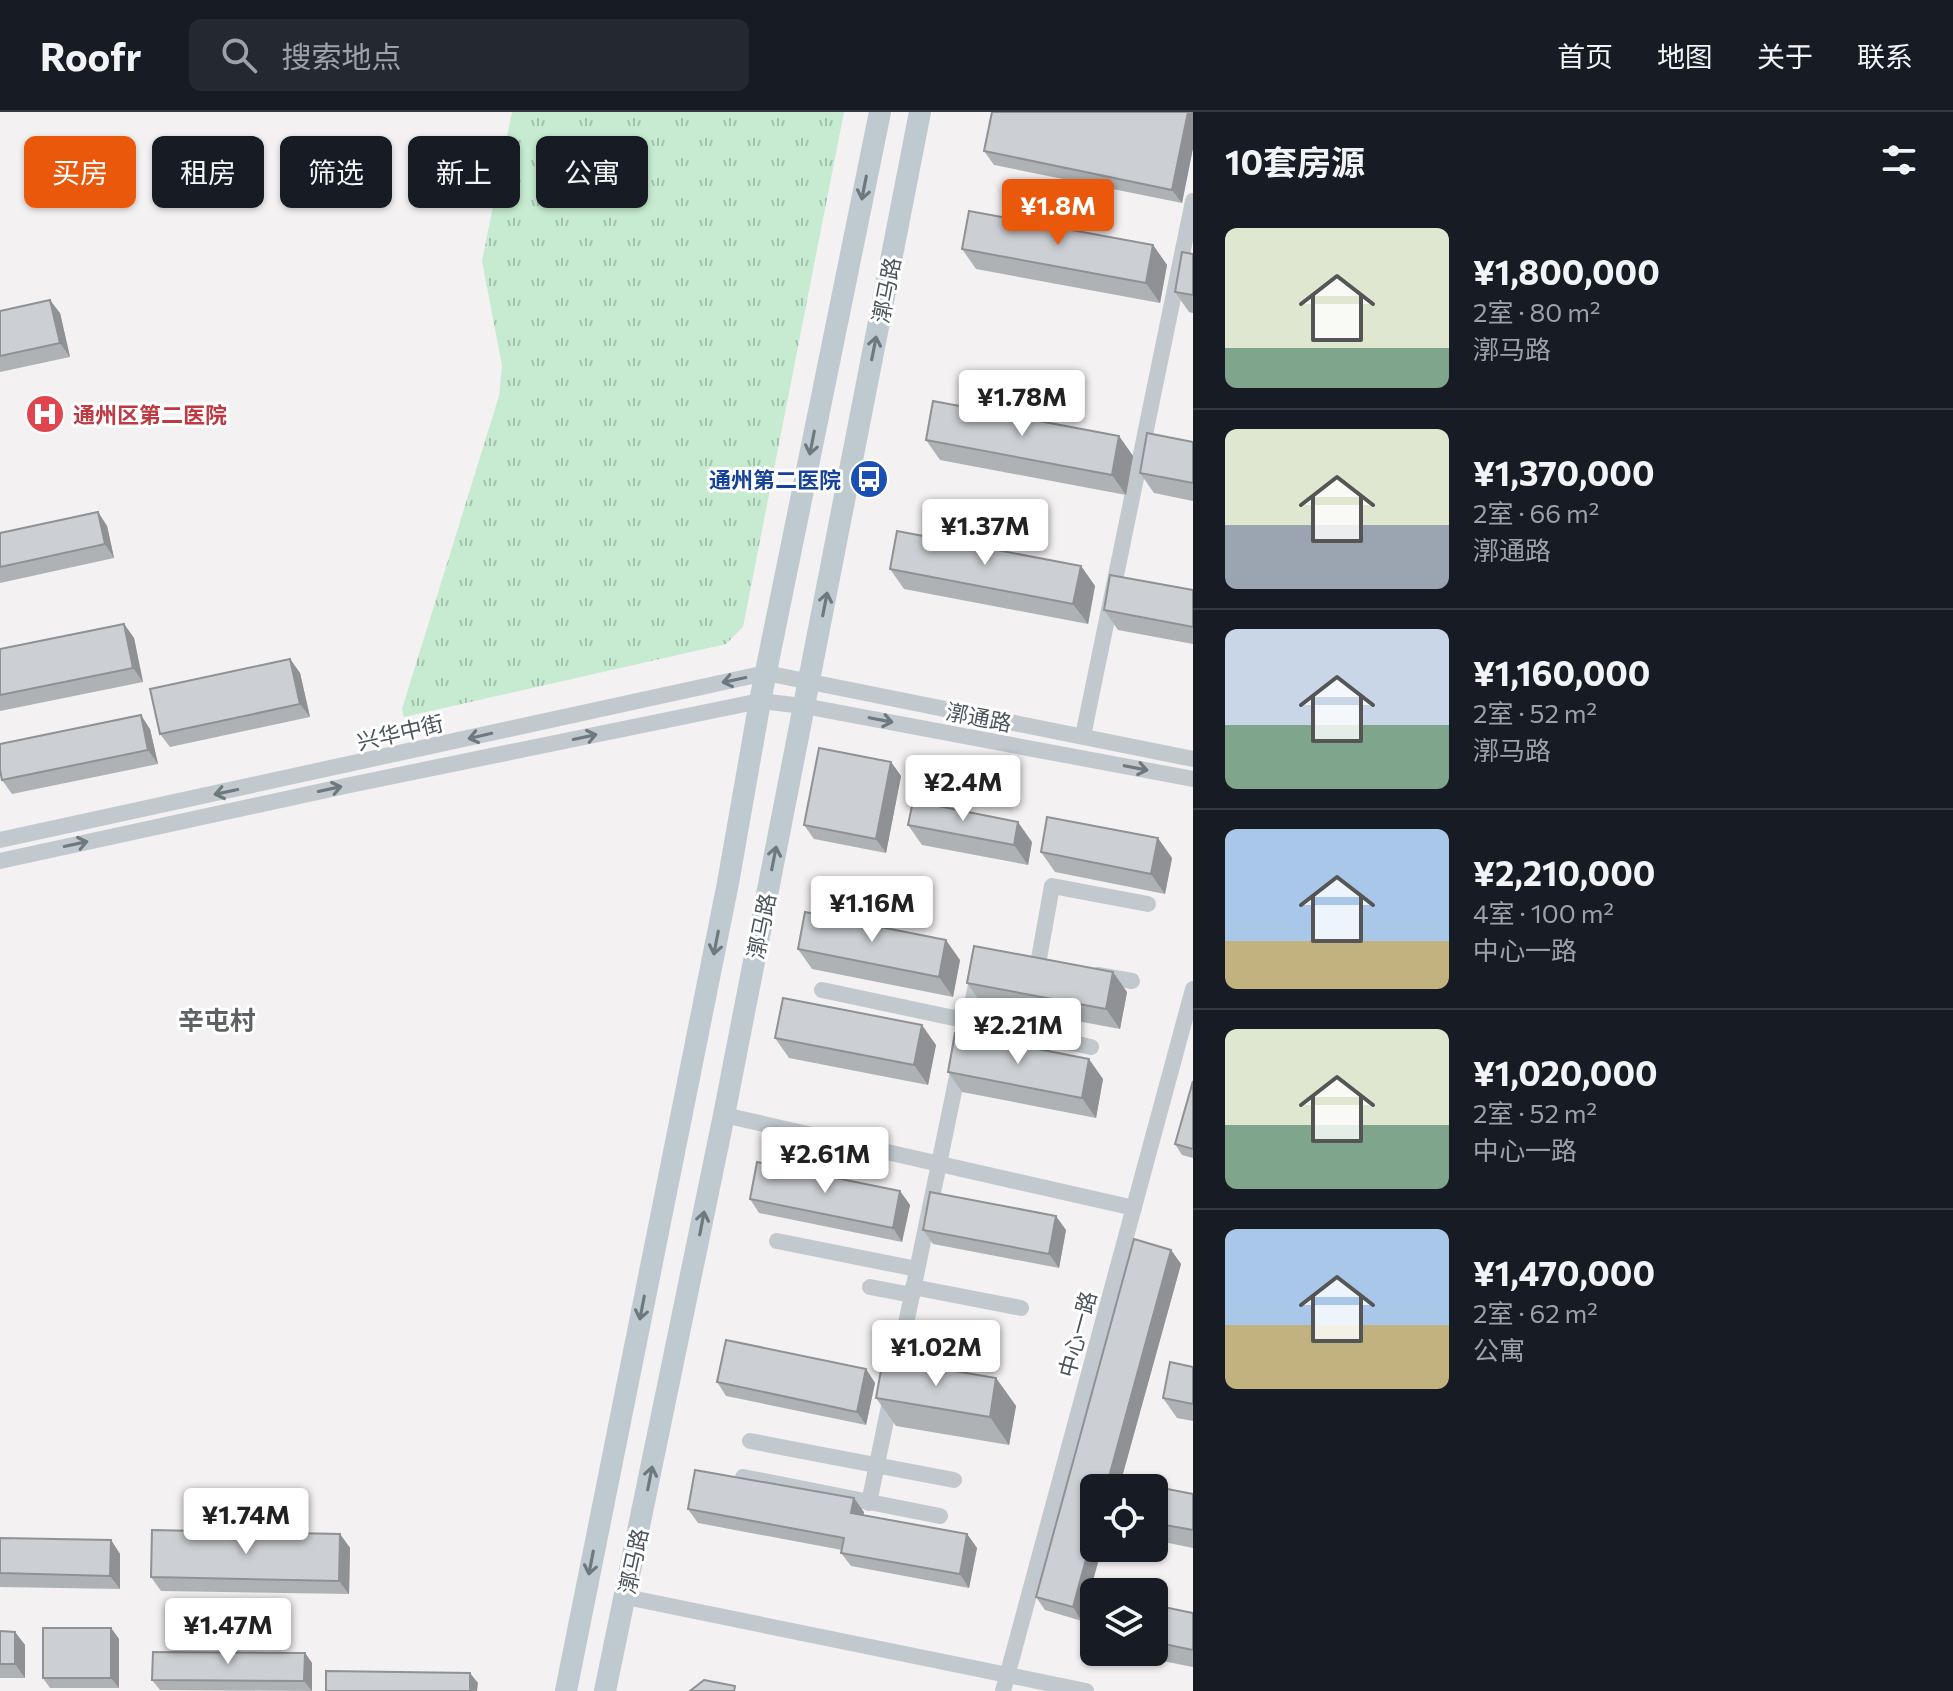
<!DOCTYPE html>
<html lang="zh">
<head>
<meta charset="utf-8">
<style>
	:root { --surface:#171b24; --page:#242831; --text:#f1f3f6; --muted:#9ea1a6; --line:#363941; --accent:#ea580c }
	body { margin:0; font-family:Commissioner,"Noto Sans SC",sans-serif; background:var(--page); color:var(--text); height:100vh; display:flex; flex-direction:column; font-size:30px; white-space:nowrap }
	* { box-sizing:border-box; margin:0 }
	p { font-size:26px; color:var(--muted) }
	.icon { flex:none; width:44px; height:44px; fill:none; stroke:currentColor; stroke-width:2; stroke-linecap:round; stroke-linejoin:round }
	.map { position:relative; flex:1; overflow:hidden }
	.side { display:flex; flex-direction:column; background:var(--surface); width:760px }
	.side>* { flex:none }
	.hud { position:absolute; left:24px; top:24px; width:760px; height:72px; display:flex; gap:16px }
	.controls { position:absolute; left:1080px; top:1362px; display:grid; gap:16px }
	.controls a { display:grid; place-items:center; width:88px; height:88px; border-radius:12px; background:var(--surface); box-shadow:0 2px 6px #0004; font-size:40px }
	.price { position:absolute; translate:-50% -68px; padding:0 18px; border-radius:8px; background:#fff; color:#222; font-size:26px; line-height:52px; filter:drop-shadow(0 2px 4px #0008) }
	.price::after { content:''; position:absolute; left:50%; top:48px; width:24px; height:18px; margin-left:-12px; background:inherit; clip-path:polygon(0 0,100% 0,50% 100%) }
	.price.on { background:var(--accent); color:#fff }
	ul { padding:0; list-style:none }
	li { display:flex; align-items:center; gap:24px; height:200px; padding:0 32px }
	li+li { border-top:2px solid var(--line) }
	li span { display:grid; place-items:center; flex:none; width:224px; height:160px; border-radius:12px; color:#555 }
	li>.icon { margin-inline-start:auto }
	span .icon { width:96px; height:96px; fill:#fffc; stroke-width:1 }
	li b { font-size:34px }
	h2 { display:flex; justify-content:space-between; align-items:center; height:96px; padding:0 32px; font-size:34px }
	.tag { padding:0 28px; border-radius:12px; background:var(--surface); box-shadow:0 2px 6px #0004; font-size:28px; line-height:72px }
	.tag.on { background:var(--accent); color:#fff }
	header { display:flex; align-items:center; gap:48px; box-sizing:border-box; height:112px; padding:0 40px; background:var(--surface); border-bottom:2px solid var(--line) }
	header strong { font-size:38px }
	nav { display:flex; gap:44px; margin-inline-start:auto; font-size:28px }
	.search { width:560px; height:72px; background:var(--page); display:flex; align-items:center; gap:20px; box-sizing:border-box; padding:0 28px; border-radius:12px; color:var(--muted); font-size:30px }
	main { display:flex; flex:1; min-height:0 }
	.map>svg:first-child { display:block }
</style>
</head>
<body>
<header>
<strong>Roofr</strong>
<div class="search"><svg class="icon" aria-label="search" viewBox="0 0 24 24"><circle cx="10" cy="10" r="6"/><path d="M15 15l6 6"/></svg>搜索地点</div>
<nav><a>首页</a><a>地图</a><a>关于</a><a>联系</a></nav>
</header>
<main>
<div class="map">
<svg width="1193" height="1579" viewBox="0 0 1193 1579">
	<defs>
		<pattern id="grass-tufts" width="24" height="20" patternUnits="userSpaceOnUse" patternTransform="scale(2)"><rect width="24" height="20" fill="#c6ebd0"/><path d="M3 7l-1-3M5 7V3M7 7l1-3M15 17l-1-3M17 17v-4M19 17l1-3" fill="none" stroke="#a3c1ac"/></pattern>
	</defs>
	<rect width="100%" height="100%" fill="#f3f1f1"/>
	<path fill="url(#grass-tufts)" d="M 512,0 L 844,0 L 743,515 L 726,532 L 404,605 L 402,597 L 499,284 L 502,254 L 482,149 Z"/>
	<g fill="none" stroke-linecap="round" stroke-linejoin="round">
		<g stroke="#c1c9ce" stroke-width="16">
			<path d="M 1083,624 L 1193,89"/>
			<path d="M 0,728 L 766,561 L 1193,647"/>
			<path d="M 0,749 L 350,673 L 760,589 L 804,594 L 1193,667"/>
			<path d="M 1038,852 L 1052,774 L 1148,792"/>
			<path d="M 1098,863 L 1132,869"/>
			<path d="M 822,878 L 1091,935"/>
			<path d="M 724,1003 L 1134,1096"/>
			<path d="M 777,1129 L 917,1157"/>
			<path d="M 870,1175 L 912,1183"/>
			<path d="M 913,1175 L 1021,1196"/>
			<path d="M 750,1329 L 954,1368"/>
			<path d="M 743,1365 L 940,1404"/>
			<path d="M 869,1391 L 978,863"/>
			<path d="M 626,1485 L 1086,1579"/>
			<path d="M 1003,1579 L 1193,877"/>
		</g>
		<g stroke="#bfc9d0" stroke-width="22">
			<path d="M 566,1579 L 728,771 L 760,589 L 880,0"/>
			<path d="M 605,1579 L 724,1003 L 920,0"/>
		</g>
	</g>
	<g fill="#afb2b5">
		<path d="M 1193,0 L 1193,36 L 1182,91 L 994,53 L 984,39 Z"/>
		<path d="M 1153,133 L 1167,153 L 1160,191 L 976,157 L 962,137 Z"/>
		<path d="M 1193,142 L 1193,201 L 1189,200 L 1175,180 Z"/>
		<path d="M 0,199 L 60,201 L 70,245 L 0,260 Z"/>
		<path d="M 1119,324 L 1133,344 L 1126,383 L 940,348 L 926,328 Z"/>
		<path d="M 1193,330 L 1193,389 L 1154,381 L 1140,361 Z"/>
		<path d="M 98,400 L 107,414 L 114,446 L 0,471 L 0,421 Z"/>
		<path d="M 1081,454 L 1095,474 L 1088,512 L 904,477 L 890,457 Z"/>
		<path d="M 1193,478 L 1193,532 L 1118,518 L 1104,498 Z"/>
		<path d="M 124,512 L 134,526 L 143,570 L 0,599 L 0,537 Z"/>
		<path d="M 290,547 L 300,561 L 310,605 L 170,635 L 160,622 Z"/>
		<path d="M 150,617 L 158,652 L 12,682 L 2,668 Z"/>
		<path d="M 891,650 L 901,664 L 886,741 L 814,727 L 804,713 Z"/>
		<path d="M 908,713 L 1032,730 L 1028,753 L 922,733 Z"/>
		<path d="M 1041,740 L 1172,746 L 1165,782 L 1055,760 Z"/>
		<path d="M 798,837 L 960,848 L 953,885 L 812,857 Z"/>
		<path d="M 967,871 L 1127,880 L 1120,917 L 981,891 Z"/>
		<path d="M 775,926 L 936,933 L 928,973 L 789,946 Z"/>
		<path d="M 948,960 L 1103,967 L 1096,1006 L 962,980 Z"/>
		<path d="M 1193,969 L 1193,1046 L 1182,1043 L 1175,1032 Z"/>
		<path d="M 900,1079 L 910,1093 L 902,1130 L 759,1101 L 750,1087 Z"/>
		<path d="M 923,1118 L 1066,1118 L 1059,1156 L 933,1132 Z"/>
		<path d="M 1171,1138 L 1181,1152 L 1119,1376 L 1094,1376 L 1082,1509 L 1045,1498 L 1036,1485 Z"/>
		<path d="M 1193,1255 L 1193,1309 L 1177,1306 L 1163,1286 Z"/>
		<path d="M 866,1257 L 875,1271 L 866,1313 L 726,1284 L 717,1270 Z"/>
		<path d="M 996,1266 L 1016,1294 L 1009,1333 L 896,1314 L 876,1286 Z"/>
		<path d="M 1154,1376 L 1193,1382 L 1193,1436 L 1154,1428 Z"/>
		<path d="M 688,1397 L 864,1400 L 863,1403 L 967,1422 L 977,1436 L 969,1476 L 851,1454 L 841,1441 L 842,1438 L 698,1411 Z"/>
		<path d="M 340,1422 L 350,1436 L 349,1482 L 161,1479 L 151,1465 Z"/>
		<path d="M 0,1426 L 111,1428 L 120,1442 L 120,1477 L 0,1475 Z"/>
		<path d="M 1154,1493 L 1193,1501 L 1193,1555 L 1147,1546 L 1143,1540 L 1154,1540 Z"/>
		<path d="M 111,1516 L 119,1527 L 119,1576 L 50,1576 L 43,1566 Z"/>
		<path d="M 0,1519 L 15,1520 L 25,1533 L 25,1566 L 0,1566 Z"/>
		<path d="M 305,1541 L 312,1551 L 312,1579 L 160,1578 L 152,1568 Z"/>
	</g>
	<g fill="#8f9194">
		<path d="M 1188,0 L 1193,0 L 1193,36 L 1182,91 L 1172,78 Z"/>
		<path d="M 1153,133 L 1167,153 L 1160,191 L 1146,171 Z"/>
		<path d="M 50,188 L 60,201 L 70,245 L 60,231 Z"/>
		<path d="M 1119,324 L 1133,344 L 1126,383 L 1112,363 Z"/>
		<path d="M 98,400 L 107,414 L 114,446 L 105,432 Z"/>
		<path d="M 1081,454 L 1095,474 L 1088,512 L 1073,492 Z"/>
		<path d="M 124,512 L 134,526 L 143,570 L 133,556 Z"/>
		<path d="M 290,547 L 300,561 L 310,605 L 300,592 Z"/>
		<path d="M 141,603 L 150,617 L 158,652 L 148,638 Z"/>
		<path d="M 891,650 L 901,664 L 886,741 L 876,727 Z"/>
		<path d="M 1018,710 L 1032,730 L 1028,753 L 1014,733 Z"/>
		<path d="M 1158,726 L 1172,746 L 1165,782 L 1151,762 Z"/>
		<path d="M 946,828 L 960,848 L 953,885 L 939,865 Z"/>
		<path d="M 1113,860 L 1127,880 L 1120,917 L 1106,897 Z"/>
		<path d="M 922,913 L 936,933 L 928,973 L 914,953 Z"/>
		<path d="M 1089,947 L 1103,967 L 1096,1006 L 1082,986 Z"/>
		<path d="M 900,1079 L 910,1093 L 902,1130 L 893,1116 Z"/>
		<path d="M 1056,1104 L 1066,1118 L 1059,1156 L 1049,1142 Z"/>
		<path d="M 1171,1138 L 1181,1152 L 1119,1376 L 1106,1376 Z"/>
		<path d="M 866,1257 L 875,1271 L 866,1313 L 857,1300 Z"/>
		<path d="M 996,1266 L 1016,1294 L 1009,1333 L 990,1305 Z"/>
		<path d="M 854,1386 L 864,1400 L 861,1415 L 851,1401 Z"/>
		<path d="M 1094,1418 L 1094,1436 L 1102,1436 L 1082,1509 L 1073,1495 Z"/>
		<path d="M 340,1422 L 350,1436 L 349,1482 L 339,1469 Z"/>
		<path d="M 967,1422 L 977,1436 L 969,1476 L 960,1462 Z"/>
		<path d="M 111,1428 L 120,1442 L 120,1477 L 110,1464 Z"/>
		<path d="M 111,1516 L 119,1527 L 119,1576 L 111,1566 Z"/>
		<path d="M 15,1520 L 25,1533 L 25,1566 L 15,1552 Z"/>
		<path d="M 305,1541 L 312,1551 L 312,1579 L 304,1569 Z"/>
		<path d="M 470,1561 L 478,1571 L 477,1579 L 470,1579 Z"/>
	</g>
	<g fill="#cccfd3" stroke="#8f9194" stroke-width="2">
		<path d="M 992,0 L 1188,0 L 1172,78 L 984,39 Z"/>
		<path d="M 969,99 L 1153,133 L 1146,171 L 962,137 Z"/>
		<path d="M 1182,140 L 1193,142 L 1193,183 L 1175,180 Z"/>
		<path d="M 50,188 L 60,231 L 0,244 L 0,199 Z"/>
		<path d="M 933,289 L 1119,324 L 1112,363 L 926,328 Z"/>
		<path d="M 1147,321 L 1193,330 L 1193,371 L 1140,361 Z"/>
		<path d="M 98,400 L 105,432 L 0,455 L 0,421 Z"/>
		<path d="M 897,419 L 1081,454 L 1073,492 L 890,457 Z"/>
		<path d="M 1110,463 L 1193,478 L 1193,515 L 1104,498 Z"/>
		<path d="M 124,512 L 133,556 L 0,583 L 0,537 Z"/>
		<path d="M 290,547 L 300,592 L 160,622 L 150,577 Z"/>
		<path d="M 141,603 L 148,638 L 2,668 L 0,658 L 0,632 Z"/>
		<path d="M 819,636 L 891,650 L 876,727 L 804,713 Z"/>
		<path d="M 913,689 L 1018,710 L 1014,733 L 908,713 Z"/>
		<path d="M 1047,705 L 1158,726 L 1151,762 L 1041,740 Z"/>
		<path d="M 805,800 L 946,828 L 939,865 L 798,837 Z"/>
		<path d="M 974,834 L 1113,860 L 1106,897 L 967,871 Z"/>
		<path d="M 783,886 L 922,913 L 914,953 L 775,926 Z"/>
		<path d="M 955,921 L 1089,947 L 1082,986 L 948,960 Z"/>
		<path d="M 1193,969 L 1193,1037 L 1175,1032 Z"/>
		<path d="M 757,1050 L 900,1079 L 893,1116 L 750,1087 Z"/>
		<path d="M 930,1080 L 1056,1104 L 1049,1142 L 923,1118 Z"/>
		<path d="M 1134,1127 L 1171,1138 L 1106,1376 L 1094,1376 L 1094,1418 L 1073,1495 L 1036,1485 Z"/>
		<path d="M 726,1228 L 866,1257 L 857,1300 L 717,1270 Z"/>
		<path d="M 883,1247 L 996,1266 L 990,1305 L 876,1286 Z"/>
		<path d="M 1170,1250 L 1193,1255 L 1193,1292 L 1163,1286 Z"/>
		<path d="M 695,1358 L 854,1386 L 851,1401 L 967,1422 L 960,1462 L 841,1441 L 844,1426 L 688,1397 Z"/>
		<path d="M 1142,1372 L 1193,1382 L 1193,1418 L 1154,1411 L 1154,1376 L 1141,1376 Z"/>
		<path d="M 152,1418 L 340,1422 L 339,1469 L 151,1465 Z"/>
		<path d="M 0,1426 L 111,1428 L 110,1464 L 0,1461 Z"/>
		<path d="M 1154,1493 L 1193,1501 L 1193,1538 L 1154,1530 Z"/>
		<rect x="43" y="1516" width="68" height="50"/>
		<path d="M 0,1519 L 15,1520 L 15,1552 L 0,1552 Z"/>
		<path d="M 153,1540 L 305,1541 L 304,1569 L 152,1568 Z"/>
		<path d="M 326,1559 L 470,1561 L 470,1579 L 326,1579 Z"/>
		<path d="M 704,1568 L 735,1574 L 734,1579 L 690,1579 Z"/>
	</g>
	<defs><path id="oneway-shaft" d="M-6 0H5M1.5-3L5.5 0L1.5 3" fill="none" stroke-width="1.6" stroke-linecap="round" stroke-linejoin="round" transform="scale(2)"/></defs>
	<g stroke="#6e787f">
		<use href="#oneway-shaft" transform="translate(864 76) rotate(101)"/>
		<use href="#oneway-shaft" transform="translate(874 236) rotate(-79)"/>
		<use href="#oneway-shaft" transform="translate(812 331) rotate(101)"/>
		<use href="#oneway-shaft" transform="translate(825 492) rotate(-79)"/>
		<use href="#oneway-shaft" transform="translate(774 746) rotate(-79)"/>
		<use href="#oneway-shaft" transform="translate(716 831) rotate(101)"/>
		<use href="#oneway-shaft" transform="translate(702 1111) rotate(-79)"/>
		<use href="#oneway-shaft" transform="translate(642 1196) rotate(101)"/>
		<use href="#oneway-shaft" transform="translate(650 1366) rotate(-79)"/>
		<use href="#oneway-shaft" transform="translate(591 1451) rotate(101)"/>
	</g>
	<g stroke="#6e787e">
		<use href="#oneway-shaft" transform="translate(734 568) rotate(168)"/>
		<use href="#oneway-shaft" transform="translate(881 608) rotate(11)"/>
		<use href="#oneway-shaft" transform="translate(480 624) rotate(167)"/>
		<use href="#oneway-shaft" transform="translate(585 625) rotate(-12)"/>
		<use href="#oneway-shaft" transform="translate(1136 656) rotate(11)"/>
		<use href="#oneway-shaft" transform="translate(330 677) rotate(-12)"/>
		<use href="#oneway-shaft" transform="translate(226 680) rotate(168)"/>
		<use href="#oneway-shaft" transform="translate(76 732) rotate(-12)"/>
	</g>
	<defs>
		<g id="hospital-disc" transform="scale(2)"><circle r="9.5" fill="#e0444e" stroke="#fff"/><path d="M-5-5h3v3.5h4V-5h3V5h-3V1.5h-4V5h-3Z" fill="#fff"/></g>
		<g id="bus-disc" transform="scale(2)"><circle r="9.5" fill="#1a4fb4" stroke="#fff"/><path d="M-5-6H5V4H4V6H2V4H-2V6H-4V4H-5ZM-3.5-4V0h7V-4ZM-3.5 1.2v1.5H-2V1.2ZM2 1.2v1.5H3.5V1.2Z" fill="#fff"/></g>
	</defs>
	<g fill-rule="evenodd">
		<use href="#hospital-disc" x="45" y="302"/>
		<use href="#bus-disc" x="869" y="367"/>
	</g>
	<g text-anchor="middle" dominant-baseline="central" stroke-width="6" stroke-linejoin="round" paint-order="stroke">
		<g font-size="22" fill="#4b565c" stroke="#fff">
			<text transform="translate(886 178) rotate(-79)">漷马路</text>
			<text transform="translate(979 605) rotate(11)">漷通路</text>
			<text transform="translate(400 620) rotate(-13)">兴华中街</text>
			<text transform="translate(761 814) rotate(-79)">漷马路</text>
			<text transform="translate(1077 1222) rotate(-75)">中心一路</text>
			<text transform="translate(633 1449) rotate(-78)">漷马路</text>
		</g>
		<g font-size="22" font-weight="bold" fill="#be3a42" stroke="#fff" text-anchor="start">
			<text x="73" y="302">通州区第二医院</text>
		</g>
		<g font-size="22" font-weight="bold" fill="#164399" stroke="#fff" text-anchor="end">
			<text x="841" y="367">通州第二医院</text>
		</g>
		<g font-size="26" font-weight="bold" fill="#5e6265" stroke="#fff">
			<text x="217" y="907">辛屯村</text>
		</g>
	</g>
</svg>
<div class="controls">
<a><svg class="icon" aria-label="locate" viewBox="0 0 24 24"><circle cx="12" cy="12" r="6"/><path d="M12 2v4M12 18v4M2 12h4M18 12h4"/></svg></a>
<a><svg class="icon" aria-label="layers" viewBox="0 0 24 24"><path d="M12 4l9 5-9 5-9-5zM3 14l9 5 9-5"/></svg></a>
</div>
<b class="price on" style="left:1058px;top:135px">¥1.8M</b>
<b class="price" style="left:1022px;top:326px">¥1.78M</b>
<b class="price" style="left:985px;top:455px">¥1.37M</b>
<b class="price" style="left:963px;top:711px">¥2.4M</b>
<b class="price" style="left:872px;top:832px">¥1.16M</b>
<b class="price" style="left:1018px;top:954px">¥2.21M</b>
<b class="price" style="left:825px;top:1083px">¥2.61M</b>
<b class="price" style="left:936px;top:1276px">¥1.02M</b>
<b class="price" style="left:246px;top:1444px">¥1.74M</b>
<b class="price" style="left:228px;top:1554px">¥1.47M</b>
<div class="hud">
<a class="tag on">买房</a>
<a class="tag">租房</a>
<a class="tag">筛选</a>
<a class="tag">新上</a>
<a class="tag">公寓</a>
</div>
</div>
<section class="side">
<h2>10套房源<svg class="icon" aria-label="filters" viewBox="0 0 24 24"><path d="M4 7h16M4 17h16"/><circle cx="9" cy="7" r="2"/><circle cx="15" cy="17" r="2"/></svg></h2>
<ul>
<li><span style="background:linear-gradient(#dfe7d0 75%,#7fa58c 0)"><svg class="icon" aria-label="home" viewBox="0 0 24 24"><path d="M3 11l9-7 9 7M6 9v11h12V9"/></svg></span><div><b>¥1,800,000</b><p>2室 · 80 m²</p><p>漷马路</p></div></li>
<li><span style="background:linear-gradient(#dfe7d0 60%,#9aa5b1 0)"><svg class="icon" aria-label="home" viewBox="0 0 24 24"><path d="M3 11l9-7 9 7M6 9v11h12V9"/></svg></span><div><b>¥1,370,000</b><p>2室 · 66 m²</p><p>漷通路</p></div></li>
<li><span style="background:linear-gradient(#c9d6e8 60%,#7fa58c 0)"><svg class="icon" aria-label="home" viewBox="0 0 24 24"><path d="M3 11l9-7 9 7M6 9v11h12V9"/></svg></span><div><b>¥1,160,000</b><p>2室 · 52 m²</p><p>漷马路</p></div></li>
<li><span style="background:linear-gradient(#a9c7e8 70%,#c2b280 0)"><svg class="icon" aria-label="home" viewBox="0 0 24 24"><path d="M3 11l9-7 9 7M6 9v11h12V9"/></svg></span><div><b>¥2,210,000</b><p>4室 · 100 m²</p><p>中心一路</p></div></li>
<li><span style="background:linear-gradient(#dfe7d0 60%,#7fa58c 0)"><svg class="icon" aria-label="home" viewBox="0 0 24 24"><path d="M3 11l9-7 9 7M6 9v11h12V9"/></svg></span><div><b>¥1,020,000</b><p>2室 · 52 m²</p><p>中心一路</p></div></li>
<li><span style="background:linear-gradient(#a9c7e8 60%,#c2b280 0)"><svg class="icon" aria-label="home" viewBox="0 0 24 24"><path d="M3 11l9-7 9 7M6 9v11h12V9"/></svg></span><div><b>¥1,470,000</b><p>2室 · 62 m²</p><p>公寓</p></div></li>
</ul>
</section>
</main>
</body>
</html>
